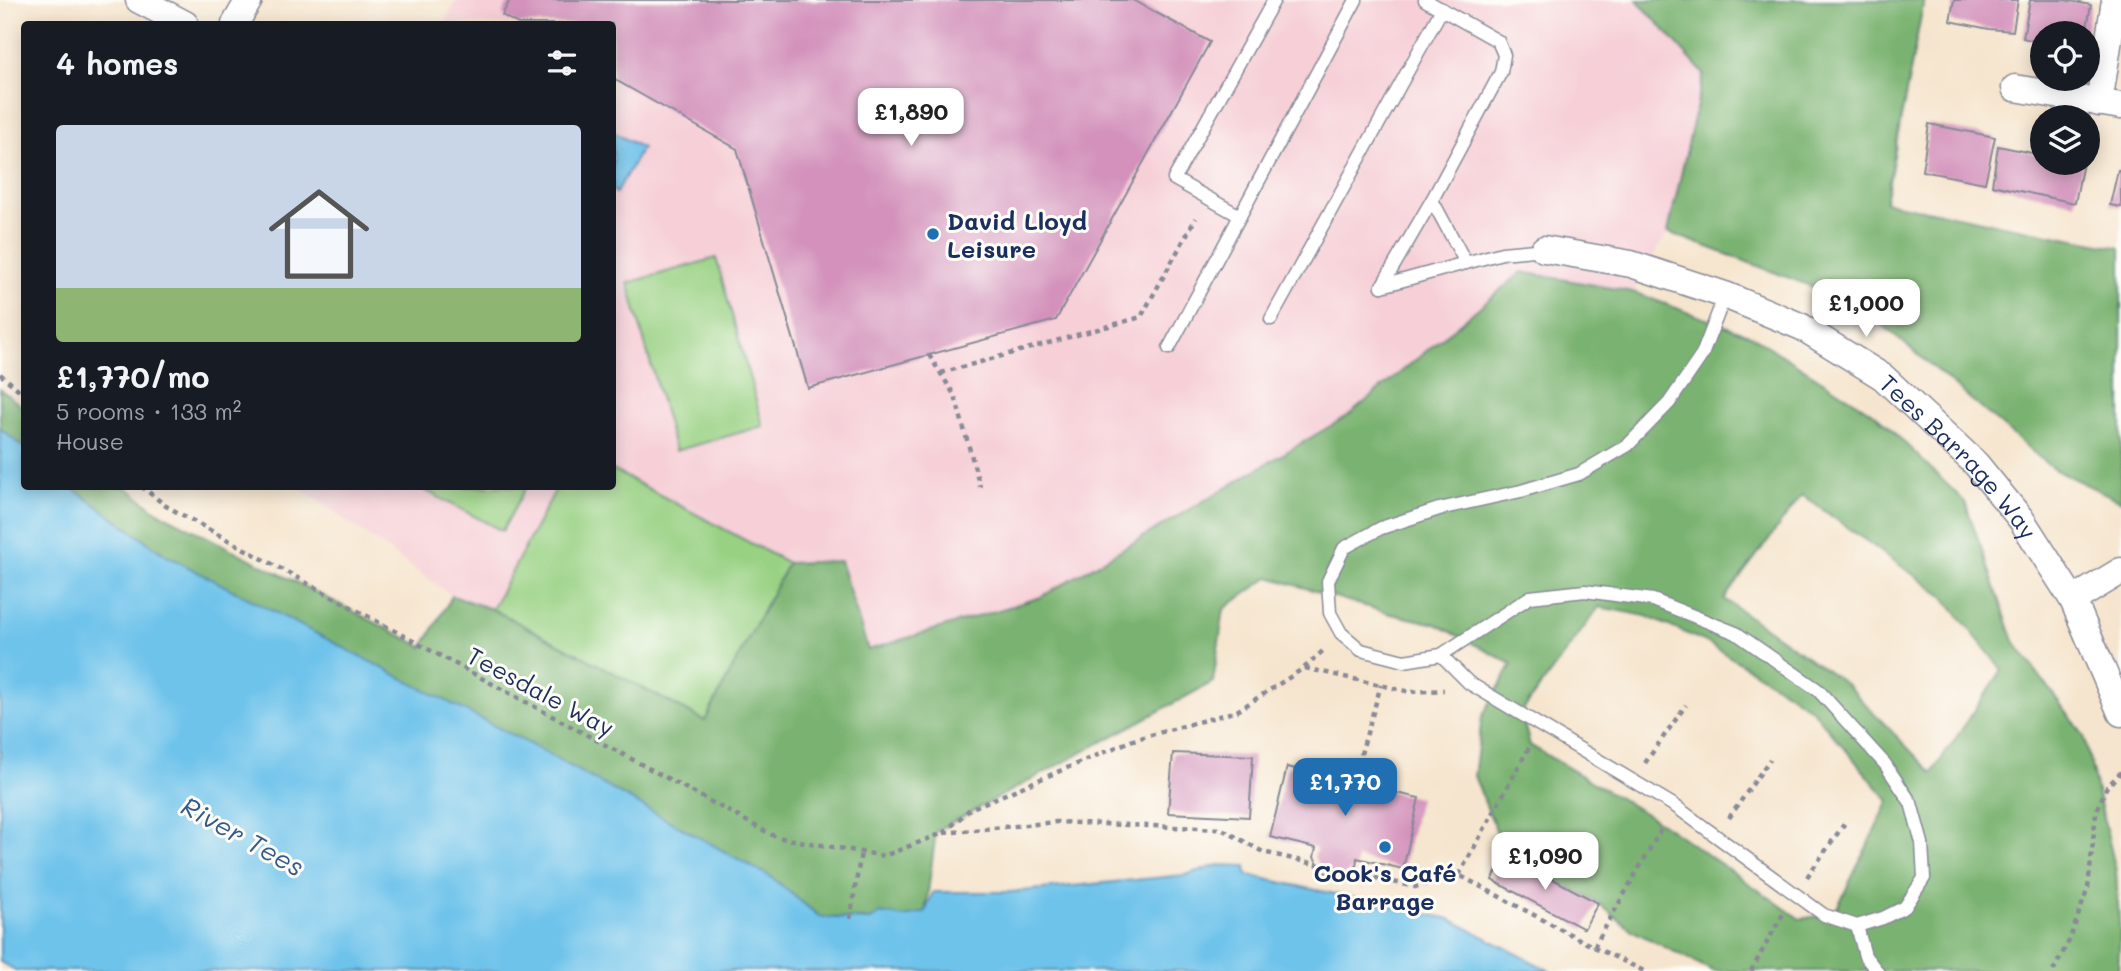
<!DOCTYPE html>
<html lang="en">
<head>
<meta charset="utf-8">
<style>
	:root { --surface:#171b24; --page:#242831; --text:#f1f3f6; --muted:#9ea1a6; --accent:#1f6fb2 }
	body { margin:0; font-family:Mali,sans-serif; background:var(--page); color:var(--text); height:100vh; display:flex; flex-direction:column; font-size:26px; white-space:nowrap }
	* { box-sizing:border-box; margin:0 }
	p { font-size:23px; color:var(--muted) }
	.icon { flex:none; width:38px; height:38px; fill:none; stroke:currentColor; stroke-width:2; stroke-linecap:round; stroke-linejoin:round }
	.map { position:relative; flex:1; overflow:hidden }
	.side { position:absolute; left:21px; top:21px; width:595px; height:469px; display:flex; flex-direction:column; background:var(--surface); border-radius:7px; box-shadow:0 4px 18px #0003 }
	.side>* { flex:none }
	.buttons { position:absolute; left:2030px; top:21px; display:grid; gap:14px }
	.buttons a { display:grid; place-items:center; width:70px; height:70px; border-radius:50%; background:var(--surface); box-shadow:0 4px 18px #0003; font-size:35px }
	.price { position:absolute; translate:-50% -60px; padding:0 16px; border-radius:14px; background:#fff; color:#222; font-size:23px; line-height:46px; filter:drop-shadow(0 2px 4px #0008) }
	.price::after { content:''; position:absolute; left:50%; top:42px; width:21px; height:16px; margin-left:-10px; background:inherit; clip-path:polygon(0 0,100% 0,50% 100%) }
	.price.active { background:var(--accent); color:#fff }
	ul { padding:0; list-style:none }
	li { display:grid; align-content:center; gap:14px; height:371px; padding:0 35px }
	li span { display:grid; place-items:center; height:217px; border-radius:7px; color:#555 }
	li>.icon { margin-inline-start:auto }
	span .icon { width:126px; height:126px; fill:#fffc; stroke-width:1 }
	li b { font-size:30px }
	h2 { display:flex; justify-content:space-between; align-items:center; height:84px; padding:0 35px; font-size:30px }
	.map>svg:first-child { display:block }
</style>
</head>
<body>
<div class="map">
<svg width="2121" height="971" viewBox="0 0 2121 971">
	<rect width="100%" height="100%" fill="#fdfcf7"/>
	<filter id="ink" filterUnits="userSpaceOnUse"><feTurbulence type="fractalNoise" baseFrequency=".0143" numOctaves="2"/><feDisplacementMap in="SourceGraphic" scale="14" xChannelSelector="R" yChannelSelector="G"/><feConvolveMatrix kernelMatrix="1 2 1 2 8 2 1 2 1" color-interpolation-filters="sRGB"/></filter>
	<filter id="wash" filterUnits="userSpaceOnUse"><feTurbulence type="fractalNoise" baseFrequency=".00686" numOctaves="4" result="noise"/><feDisplacementMap in="SourceGraphic" scale="28" xChannelSelector="R" yChannelSelector="G"/><feGaussianBlur stdDeviation="1.57" result="paint"/><feColorMatrix in="noise" values="0 0 0 0 0 0 0 0 0 0 0 0 0 0 0 0 0 1.4 0 .05"/><feComposite in="paint" operator="in"/></filter>
	<g filter="url(#wash)">
		<rect width="100%" height="100%" fill="#f6e5ce"/>
		<path fill="#f6cfd7" d="M 457,0 L 1637,0 L 1704,74 L 1668,232 L 1633,292 L 1522,272 L 1349,415 L 1041,597 L 794,787 L 491,623 L 299,487 L 612,486 L 612,24 L 443,24 Z"/>
		<g fill="#99d183" stroke="#5a8070" stroke-width="2">
			<path d="M 716,258 L 763,426 L 675,451 L 628,283 Z"/>
			<path d="M 613,470 L 788,563 L 705,721 L 492,609 L 557,487 L 612,486 Z"/>
			<path d="M 419,487 L 526,486 L 526,487 L 502,531 Z"/>
		</g>
		<g fill="#7ab371" stroke="#4a7168" stroke-width="2" fill-rule="evenodd">
			<path d="M 1637,0 L 1924,0 L 1885,202 L 2121,248 L 2121,501 L 2053,469 L 1858,304 L 1668,232 L 1704,74 Z"/>
			<path d="M 1522,272 L 1633,292 L 1752,336 L 1876,415 L 1965,502 L 2014,641 L 2084,736 L 2116,871 L 2120,936 L 2118,971 L 1713,971 L 1633,931 L 1598,903 L 1506,854 L 1474,776 L 1482,717 L 1512,664 L 1436,624 L 1391,614 L 1269,577 L 1224,609 L 1213,682 L 936,831 L 925,915 L 871,920 L 820,917 L 771,877 L 165,555 L 71,487 L 126,487 L 158,512 L 423,647 L 452,596 L 492,609 L 705,721 L 788,563 L 840,561 L 868,650 L 1041,597 L 1349,415 ZM 1802,495 L 1943,596 L 2002,670 L 1932,773 L 1845,683 L 1724,599 ZM 1599,607 L 1646,616 L 1706,642 L 1788,693 L 1813,711 L 1889,801 L 1838,906 L 1824,915 L 1800,919 L 1663,824 L 1530,745 L 1521,713 Z"/>
			<path d="M 0,389 L 24,408 L 24,449 L 0,429 Z"/>
		</g>
		<g fill="#6ec3eb" stroke="#4479a4" stroke-width="2">
			<path d="M 613,132 L 642,148 L 616,193 L 613,191 Z"/>
			<path d="M 0,428 L 24,448 L 24,486 L 71,487 L 165,555 L 537,748 L 771,877 L 820,917 L 871,920 L 880,913 L 905,917 L 925,912 L 933,892 L 1011,892 L 1185,875 L 1219,865 L 1246,866 L 1247,875 L 1450,919 L 1550,971 L 17,971 L 0,962 Z"/>
		</g>
		<g id="blocks">
			<g fill="#d391bb">
				<path d="M 510,0 L 1133,0 L 1210,42 L 1056,320 L 808,388 L 737,149 L 612,78 L 612,24 L 518,24 L 502,15 Z"/>
				<path d="M 1954,0 L 2018,0 L 2013,31 L 1989,29 L 1950,21 Z"/>
				<path d="M 2030,0 L 2065,0 L 2091,5 L 2086,33 L 2042,33 L 2042,43 L 2023,38 Z"/>
				<path d="M 1929,124 L 1995,137 L 1985,183 L 1922,171 Z"/>
				<path d="M 1998,146 L 2042,155 L 2042,163 L 2083,163 L 2075,203 L 1992,185 Z"/>
				<path d="M 2118,170 L 2121,170 L 2121,207 L 2110,205 Z"/>
				<path d="M 1173,753 L 1253,756 L 1249,817 L 1168,813 Z"/>
				<path d="M 1350,761 L 1365,765 L 1376,777 L 1374,788 L 1419,798 L 1403,869 L 1357,858 L 1356,867 L 1343,876 L 1323,872 L 1314,857 L 1316,848 L 1270,837 L 1287,767 L 1331,777 L 1333,767 Z"/>
				<path d="M 1506,854 L 1598,903 L 1584,929 L 1492,880 Z"/>
			</g>
		</g>
	</g>
	<g filter="url(#ink)">
		<use href="#blocks" fill-opacity="0" stroke="#888a96" stroke-width="2"/>
		<g fill="none" stroke-linecap="round" stroke-linejoin="round">
			<g stroke="#888a96" stroke-width="15">
				<g id="service">
					<path d="M 1432,200 L 1466,263"/>
					<path d="M 1240,216 L 1174,179 L 1274,0"/>
					<path d="M 1382,286 L 1432,200 L 1501,72 L 1504,55 L 1498,41 L 1425,0"/>
					<path d="M 1382,286 L 1502,253 L 1544,249"/>
					<path d="M 1271,319 L 1442,9"/>
					<path d="M 1169,348 L 1356,0"/>
					<path d="M 1441,655 L 1469,683 L 1675,806 L 1824,915 L 1857,926 L 1883,918 L 1905,907 L 1924,878 L 1922,843 L 1911,803 L 1885,764 L 1818,690 L 1736,633 L 1653,600 L 1585,591 L 1530,597 L 1441,655 L 1404,661 L 1361,650 L 1341,633 L 1330,613 L 1328,581 L 1344,548 L 1381,528 L 1439,509 L 1521,491 L 1579,474 L 1628,445 L 1669,403 L 1702,355 L 1725,295"/>
					<path d="M 1857,926 L 1865,956 L 1877,971"/>
				</g>
			</g>
			<g stroke="#888a96" stroke-width="29">
				<g id="minor">
					<path d="M 139,0 L 185,24"/>
					<path d="M 235,24 L 249,0"/>
					<path d="M 2015,88 L 2121,106"/>
					<path d="M 2099,103 L 2115,0"/>
					<path id="s1" d="M 1544,249 L 1631,264 L 1725,295 L 1802,327 L 1883,377 L 1976,464 L 2021,519 L 2073,600 L 2121,713"/>
					<path d="M 2073,600 L 2121,571"/>
				</g>
			</g>
			<g stroke="#888a96" stroke-width="4.5" stroke-dasharray="5 5" stroke-linecap="butt">
				<path d="M 929,355 L 955,396 L 980,487"/>
				<path d="M 941,373 L 1141,317 L 1196,218"/>
				<path d="M 0,374 L 24,394"/>
				<path d="M 141,486 L 166,506 L 424,647 L 776,837 L 884,856 L 943,833 L 1056,822 L 1222,829 L 1263,852 L 1415,887 L 1459,875 L 1594,947 L 1644,971"/>
				<path d="M 1305,668 L 1411,692 L 1444,690"/>
				<path d="M 1645,763 L 1686,705"/>
				<path d="M 1358,764 L 1381,685"/>
				<path d="M 1729,818 L 1770,759"/>
				<path d="M 944,833 L 970,809 L 1133,740 L 1237,711 L 1304,668 L 1325,649"/>
				<path d="M 1459,875 L 1531,744"/>
				<path d="M 1807,877 L 1847,820"/>
				<path d="M 850,919 L 861,852"/>
				<path d="M 1594,947 L 1663,826"/>
				<path d="M 1751,971 L 1783,914"/>
				<path d="M 2053,971 L 2069,941 L 2088,888 L 2096,813 L 2106,788 L 2121,772"/>
			</g>
			<use href="#service" stroke="#fff" stroke-width="12"/>
			<use href="#minor" stroke="#fff" stroke-width="26"/>
		</g>
	</g>
	<g fill="#1f6fb2" stroke="#fdfcf7" stroke-width="2.5">
		<circle cx="933" cy="234" r="7"/>
		<circle cx="1385" cy="847" r="7"/>
	</g>
	<g text-anchor="middle" dominant-baseline="central" stroke-width="6" stroke-linejoin="round" paint-order="stroke">
		<g font-size="24" font-weight="bold" fill="#1b2f5e" stroke="#fdfcf7" text-anchor="start">
			<text x="947" y="220">David Lloyd<tspan x="947" dy="28">Leisure</tspan></text>
			<text x="1385" y="872" text-anchor="middle">Cook's Café<tspan x="1385" dy="28">Barrage</tspan></text>
		</g>
		<g font-size="24" fill="#1b2f5e" stroke="#fdfcf7">
			<text stroke="none"><textPath href="#s1" startOffset="476">Tees Barrage Way</textPath></text>
			<text transform="translate(541 691) rotate(28)">Teesdale Way</text>
		</g>
		<g font-size="26" font-style="italic" fill="#345b88" stroke="#fdfcf7">
			<text transform="translate(243 836) rotate(29)">River Tees</text>
		</g>
	</g>
</svg>
<div class="buttons">
<a><svg class="icon" aria-label="locate" viewBox="0 0 24 24"><circle cx="12" cy="12" r="6"/><path d="M12 2v4M12 18v4M2 12h4M18 12h4"/></svg></a>
<a><svg class="icon" aria-label="layers" viewBox="0 0 24 24"><path d="M12 4l9 5-9 5-9-5zM3 14l9 5 9-5"/></svg></a>
</div>
<b class="price" style="left:911px;top:148px">£1,890</b>
<b class="price" style="left:1866px;top:339px">£1,000</b>
<b class="price active" style="left:1345px;top:818px">£1,770</b>
<b class="price" style="left:1545px;top:892px">£1,090</b>
<section class="side">
<h2>4 homes<svg class="icon" aria-label="filters" viewBox="0 0 24 24"><path d="M4 7h16M4 17h16"/><circle cx="9" cy="7" r="2"/><circle cx="15" cy="17" r="2"/></svg></h2>
<ul>
<li><span style="background:linear-gradient(#c9d6e8 75%,#8fb573 0)"><svg class="icon" aria-label="home" viewBox="0 0 24 24"><path d="M3 11l9-7 9 7M6 9v11h12V9"/></svg></span><div><b>£1,770/mo</b><p>5 rooms · 133 m²</p><p>House</p></div></li>
</ul>
</section>
</div>
</body>
</html>
